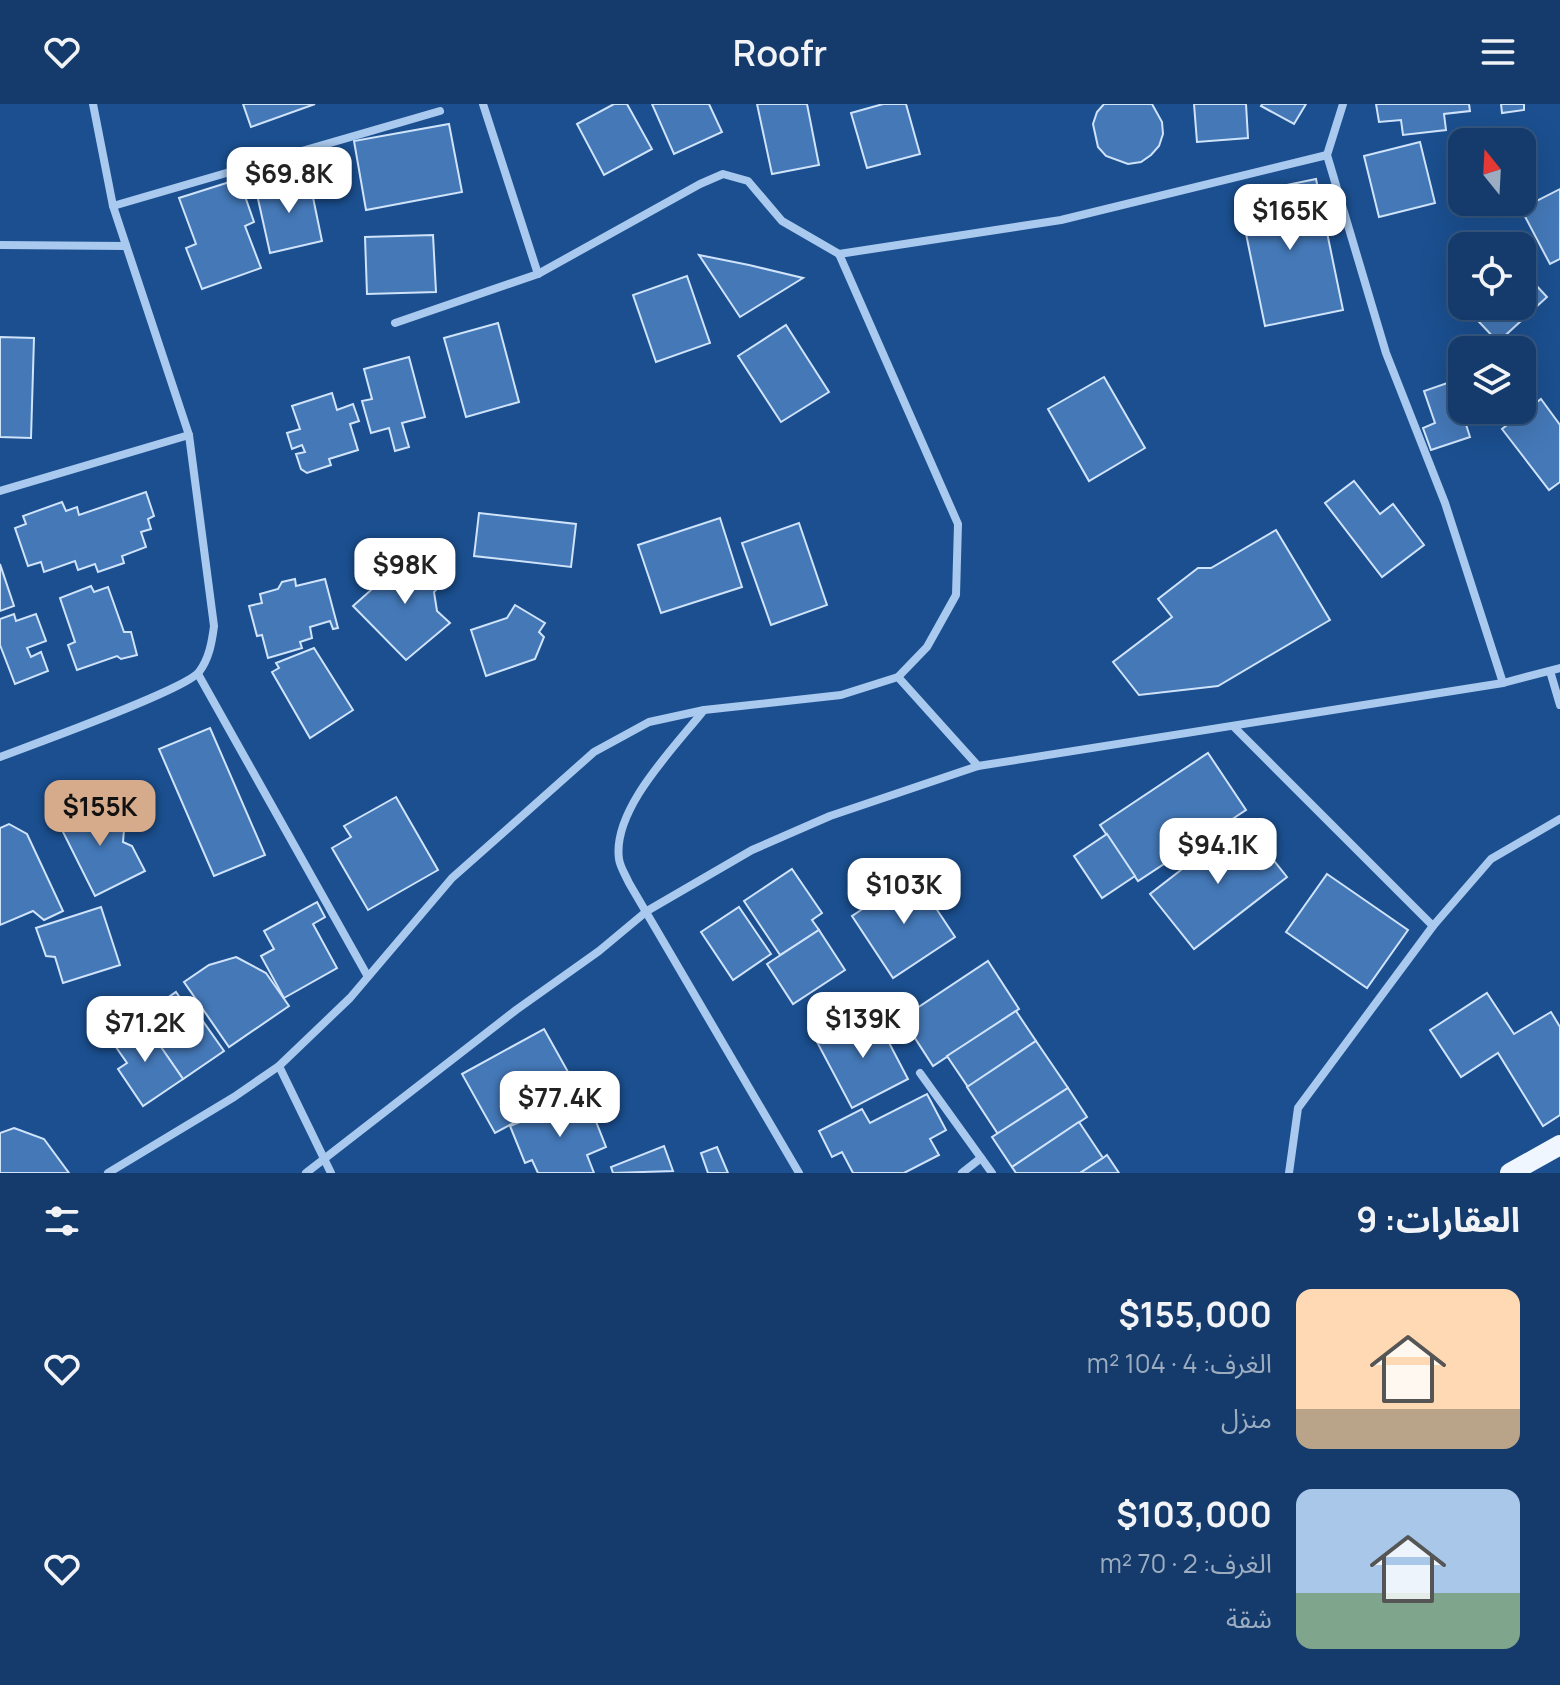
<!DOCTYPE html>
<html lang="ar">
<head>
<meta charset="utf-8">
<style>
	:root { --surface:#143b6b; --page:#214673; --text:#f1f3f6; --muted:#9dadc1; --line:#33557e; --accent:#d6ab8b }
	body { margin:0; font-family:Manrope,"Noto Sans Arabic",sans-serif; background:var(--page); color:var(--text); direction:rtl; height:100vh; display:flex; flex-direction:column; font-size:30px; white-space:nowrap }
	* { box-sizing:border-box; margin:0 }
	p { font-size:26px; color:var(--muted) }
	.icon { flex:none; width:44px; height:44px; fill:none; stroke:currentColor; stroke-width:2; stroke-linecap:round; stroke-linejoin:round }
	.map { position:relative; height:1069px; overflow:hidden; direction:ltr }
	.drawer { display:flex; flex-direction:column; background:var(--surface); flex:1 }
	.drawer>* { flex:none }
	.needle { width:52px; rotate:342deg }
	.tools { position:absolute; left:1448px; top:24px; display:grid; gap:16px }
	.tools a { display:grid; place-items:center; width:88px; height:88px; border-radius:16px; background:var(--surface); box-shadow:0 8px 32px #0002,0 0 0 2px var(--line); font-size:40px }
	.price { position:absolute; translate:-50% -68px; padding:0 18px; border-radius:16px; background:#fff; color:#222; font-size:26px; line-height:52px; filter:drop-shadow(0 2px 4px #0008) }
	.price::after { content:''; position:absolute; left:50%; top:48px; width:24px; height:18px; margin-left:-12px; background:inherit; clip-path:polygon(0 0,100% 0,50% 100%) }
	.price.current { background:var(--accent); color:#111 }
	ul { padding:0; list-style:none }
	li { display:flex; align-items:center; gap:24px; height:200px; padding:0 40px }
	li span { display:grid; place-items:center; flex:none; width:224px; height:160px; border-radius:16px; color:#555 }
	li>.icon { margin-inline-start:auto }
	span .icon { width:96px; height:96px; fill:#fffc; stroke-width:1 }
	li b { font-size:34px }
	h2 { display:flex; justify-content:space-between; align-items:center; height:96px; padding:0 40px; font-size:34px }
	header { display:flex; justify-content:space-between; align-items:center; height:104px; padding:0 40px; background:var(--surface); font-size:36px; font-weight:600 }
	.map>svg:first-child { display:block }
</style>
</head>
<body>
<header><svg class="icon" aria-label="menu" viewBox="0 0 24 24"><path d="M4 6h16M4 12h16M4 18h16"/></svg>Roofr<svg class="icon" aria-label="heart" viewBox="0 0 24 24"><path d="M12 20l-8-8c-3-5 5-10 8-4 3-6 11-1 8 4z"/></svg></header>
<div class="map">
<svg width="1560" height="1069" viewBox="0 0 1560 1069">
	<rect width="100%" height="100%" fill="#1b4f8f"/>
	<g fill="#4478b7" stroke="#cfe3fa" stroke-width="2">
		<path d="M 243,0 L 315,0 L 251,23 Z"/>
		<path d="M 614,0 L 627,0 L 652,45 L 604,71 L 577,20 Z"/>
		<path d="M 652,0 L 709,0 L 722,28 L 674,50 Z"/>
		<path d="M 757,0 L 807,0 L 819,61 L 772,70 Z"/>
		<path d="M 883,0 L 906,0 L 920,50 L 867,64 L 851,9 Z"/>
		<path d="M 1104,0 L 1152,0 L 1162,18 L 1163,30 L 1159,42 L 1151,51 L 1141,58 L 1128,60 L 1106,52 L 1098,43 L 1093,20 L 1097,8 Z"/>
		<path d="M 1194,0 L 1246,0 L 1248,34 L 1197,38 Z"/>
		<path d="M 1262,0 L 1306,0 L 1294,20 L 1261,2 Z"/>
		<path d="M 1376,0 L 1469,0 L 1470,7 L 1444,10 L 1446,26 L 1403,31 L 1401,16 L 1379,18 Z"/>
		<path d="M 1501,0 L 1524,0 L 1524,6 L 1502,9 Z"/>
		<path d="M 449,20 L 462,88 L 366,106 L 354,37 Z"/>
		<path d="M 1420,38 L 1435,99 L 1379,113 L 1364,52 Z"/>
		<path d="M 309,74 L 322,137 L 270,149 L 256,86 Z"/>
		<path d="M 239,75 L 254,118 L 245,122 L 261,164 L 202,185 L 186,144 L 196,140 L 179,94 Z"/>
		<path d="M 1316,75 L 1343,206 L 1265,222 L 1238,91 Z"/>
		<path d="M 1560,85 L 1560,155 L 1550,160 L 1521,105 Z"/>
		<path d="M 433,131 L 436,188 L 367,190 L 365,133 Z"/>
		<path d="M 699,151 L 749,161 L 803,174 L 740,213 Z"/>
		<path d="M 1522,166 L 1547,193 L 1498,238 L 1464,202 L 1522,202 Z"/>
		<path d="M 687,172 L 710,239 L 656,258 L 633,191 Z"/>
		<path d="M 498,219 L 519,298 L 466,313 L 444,234 Z"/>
		<path d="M 786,221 L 829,288 L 781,318 L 738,252 Z"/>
		<path d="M 0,233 L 34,234 L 31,334 L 0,333 Z"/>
		<path d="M 409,253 L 425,313 L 402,319 L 409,343 L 395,347 L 389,324 L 371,329 L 362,297 L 372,295 L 364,265 Z"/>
		<path d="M 1104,273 L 1145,344 L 1089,377 L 1048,305 Z"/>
		<path d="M 1462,274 L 1462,306 L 1474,306 L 1475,309 L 1464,314 L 1470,333 L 1431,346 L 1423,324 L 1435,319 L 1424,287 Z"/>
		<path d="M 332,289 L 337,306 L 353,300 L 359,317 L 350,320 L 358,346 L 329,355 L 331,361 L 307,369 L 301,365 L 296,350 L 305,348 L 302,341 L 292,345 L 287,329 L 300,325 L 292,302 Z"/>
		<path d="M 1541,295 L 1560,321 L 1560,378 L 1549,386 L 1502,325 Z"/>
		<path d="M 1354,377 L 1380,410 L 1393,400 L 1424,441 L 1382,473 L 1325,399 Z"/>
		<path d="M 146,388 L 154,412 L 148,415 L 151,425 L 141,428 L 146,443 L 122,452 L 124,459 L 98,468 L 95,460 L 78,466 L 75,457 L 44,468 L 41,458 L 28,462 L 15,424 L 26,420 L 23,412 L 62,398 L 66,407 L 77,403 L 79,411 Z"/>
		<path d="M 479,409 L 576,420 L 571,463 L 474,452 Z"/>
		<path d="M 720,414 L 742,483 L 661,509 L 638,441 Z"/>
		<path d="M 799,419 L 827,501 L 771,521 L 742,439 Z"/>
		<path d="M 1276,426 L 1330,516 L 1218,582 L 1139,591 L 1113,558 L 1172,513 L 1158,495 L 1198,464 L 1211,464 Z"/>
		<path d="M 416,446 L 443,478 L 434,488 L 437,507 L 450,519 L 406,556 L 353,502 Z"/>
		<path d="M 0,460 L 14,502 L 0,507 Z"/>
		<path d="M 295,475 L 296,482 L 325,475 L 338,524 L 333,525 L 330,517 L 310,523 L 312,534 L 300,538 L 302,544 L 268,554 L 262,531 L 257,532 L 249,502 L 262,499 L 260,490 L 278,485 L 282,478 Z"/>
		<path d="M 91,482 L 94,488 L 108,483 L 124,528 L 131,528 L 137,551 L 121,555 L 117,552 L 77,566 L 68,541 L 75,538 L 60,494 Z"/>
		<path d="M 515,501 L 545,519 L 539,528 L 544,533 L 535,555 L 486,572 L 471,526 L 507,514 Z"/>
		<path d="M 14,510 L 16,517 L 36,510 L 46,537 L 27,544 L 31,553 L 41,548 L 48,567 L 15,580 L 0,541 L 0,515 Z"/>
		<path d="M 314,544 L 353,606 L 310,634 L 272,568 L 279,564 L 276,559 Z"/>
		<path d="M 210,624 L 265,751 L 214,772 L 159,645 Z"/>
		<path d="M 1208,649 L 1246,706 L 1138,777 L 1100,721 Z"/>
		<path d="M 84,691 L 92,707 L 101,702 L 113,724 L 124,726 L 123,738 L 132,742 L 145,767 L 95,792 L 61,724 L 76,716 L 68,699 Z"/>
		<path d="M 396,693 L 438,766 L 368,806 L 332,744 L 351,733 L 344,722 Z"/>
		<path d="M 1243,718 L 1287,773 L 1194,845 L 1150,790 Z"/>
		<path d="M 9,720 L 27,730 L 63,807 L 44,816 L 33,807 L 0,821 L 0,724 Z"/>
		<path d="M 1107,730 L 1135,772 L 1102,794 L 1074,752 Z"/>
		<path d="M 792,765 L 822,809 L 812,816 L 819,826 L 780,851 L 744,797 Z"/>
		<path d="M 1327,770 L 1408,826 L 1367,884 L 1286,828 Z"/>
		<path d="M 914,771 L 955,833 L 893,874 L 852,812 Z"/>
		<path d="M 317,798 L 325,813 L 313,820 L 337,864 L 284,894 L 261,852 L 274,845 L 264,827 Z"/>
		<path d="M 101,803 L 120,861 L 63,879 L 55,853 L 46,852 L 36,824 Z"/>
		<path d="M 739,803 L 771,850 L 733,876 L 701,828 Z"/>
		<path d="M 819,826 L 845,866 L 793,900 L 767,860 Z"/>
		<path d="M 236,853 L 266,869 L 289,902 L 229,943 L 184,878 L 209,861 Z"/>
		<path d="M 988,857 L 1019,905 L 933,962 L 902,914 Z"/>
		<path d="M 176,888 L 191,909 L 195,906 L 224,947 L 183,975 L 140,913 Z"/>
		<path d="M 1487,889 L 1514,930 L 1551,908 L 1560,923 L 1560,1011 L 1543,1022 L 1498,949 L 1461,973 L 1430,926 Z"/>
		<path d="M 1016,907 L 1036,937 L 968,983 L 947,952 Z"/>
		<path d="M 873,908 L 908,975 L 852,1004 L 817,938 Z"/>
		<path d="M 133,917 L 145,934 L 152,930 L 183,975 L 143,1002 L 118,965 L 127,959 L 109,933 Z"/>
		<path d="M 544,925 L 577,984 L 495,1029 L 462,970 Z"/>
		<path d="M 1036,937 L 1068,984 L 998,1030 L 967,983 Z"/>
		<path d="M 1068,984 L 1087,1013 L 1012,1063 L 992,1033 Z"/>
		<path d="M 927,990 L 946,1026 L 930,1035 L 939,1051 L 904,1069 L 853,1069 L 842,1048 L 832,1053 L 819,1027 L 862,1005 L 870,1019 Z"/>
		<path d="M 586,992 L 606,1043 L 587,1051 L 594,1069 L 538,1069 L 532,1056 L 525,1059 L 510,1022 Z"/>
		<path d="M 1079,1018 L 1103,1054 L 1080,1069 L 1016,1069 L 1012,1063 Z"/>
		<path d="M 14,1024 L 44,1035 L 69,1069 L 0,1069 L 0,1029 Z"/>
		<path d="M 664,1042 L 673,1067 L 613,1069 L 611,1063 Z"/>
		<path d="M 717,1043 L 728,1069 L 708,1069 L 701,1049 Z"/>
		<path d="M 1107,1051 L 1119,1069 L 1080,1069 L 1103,1054 Z"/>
	</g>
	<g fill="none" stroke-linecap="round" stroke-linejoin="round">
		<g stroke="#a9c9ee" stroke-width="8">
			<path d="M 483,0 L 538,170"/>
			<path d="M 1343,0 L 1327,51 L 1386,249 L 1445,399 L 1503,579"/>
			<path d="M 113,102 L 440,7"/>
			<path d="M 0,141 L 126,142"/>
			<path d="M 839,150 L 1061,116 L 1327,51"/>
			<path d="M 395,219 L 538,170 L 700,80 L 723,70 L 748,77 L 782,117 L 839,150 L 958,420 L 956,491 L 927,543 L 898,573 L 841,591 L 704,606 C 675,643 612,705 619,755 C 620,763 626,772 629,779 L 799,1069"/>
			<path d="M 0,387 L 189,331"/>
			<path d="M 1550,567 L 1560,601"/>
			<path d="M 198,570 L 367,871"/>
			<path d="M 898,573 L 978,662"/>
			<path d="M 1234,623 L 1433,822"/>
			<path d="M 0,653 C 31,641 185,586 199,568 C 209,555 212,538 214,522 L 189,331 L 113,102 L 93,0"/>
			<path d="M 279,962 L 331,1069"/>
			<path d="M 920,969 L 992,1069"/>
			<path d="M 108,1069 L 234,993 L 279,962 L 350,894 L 452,774 L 594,648 L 649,618 L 704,606"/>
			<path d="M 306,1069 L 516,906 L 599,847 L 647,807 L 752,746 L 830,712 L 978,662 L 1503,579 L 1560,564"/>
			<path d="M 962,1069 L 981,1054"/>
			<path d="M 1289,1069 L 1298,1004 L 1433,822 L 1491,755 L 1560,715"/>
		</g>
		<path stroke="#f0f6ff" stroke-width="20" d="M 1510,1069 L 1560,1041"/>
	</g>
</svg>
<div class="tools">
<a><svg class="needle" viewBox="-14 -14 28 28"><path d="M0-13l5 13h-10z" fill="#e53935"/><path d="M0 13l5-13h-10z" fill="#9dadc1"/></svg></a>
<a><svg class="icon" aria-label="locate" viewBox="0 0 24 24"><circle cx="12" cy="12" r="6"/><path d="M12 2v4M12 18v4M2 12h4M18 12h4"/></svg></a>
<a><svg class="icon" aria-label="layers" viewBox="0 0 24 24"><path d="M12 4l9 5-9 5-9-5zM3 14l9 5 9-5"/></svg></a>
</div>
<b class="price" style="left:289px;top:111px">$69.8K</b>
<b class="price" style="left:1290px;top:148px">$165K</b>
<b class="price" style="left:405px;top:502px">$98K</b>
<b class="price current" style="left:100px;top:744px">$155K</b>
<b class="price" style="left:1218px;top:782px">$94.1K</b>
<b class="price" style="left:904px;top:822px">$103K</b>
<b class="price" style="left:863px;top:956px">$139K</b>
<b class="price" style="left:145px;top:960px">$71.2K</b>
<b class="price" style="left:560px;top:1035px">$77.4K</b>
</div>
<section class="drawer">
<h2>العقارات: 9<svg class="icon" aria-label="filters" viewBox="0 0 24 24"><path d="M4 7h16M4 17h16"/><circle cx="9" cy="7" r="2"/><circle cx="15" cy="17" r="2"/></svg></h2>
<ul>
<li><span style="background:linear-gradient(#ffd9b3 75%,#b9a48a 0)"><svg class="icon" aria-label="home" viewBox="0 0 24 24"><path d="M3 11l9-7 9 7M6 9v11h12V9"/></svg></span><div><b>$155,000</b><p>الغرف: 4 · 104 m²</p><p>منزل</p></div><svg class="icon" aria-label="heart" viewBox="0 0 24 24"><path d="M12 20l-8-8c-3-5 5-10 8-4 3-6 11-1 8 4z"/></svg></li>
<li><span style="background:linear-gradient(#a9c7e8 65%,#7fa58c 0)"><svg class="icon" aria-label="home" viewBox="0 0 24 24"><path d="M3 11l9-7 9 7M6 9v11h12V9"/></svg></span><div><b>$103,000</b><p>الغرف: 2 · 70 m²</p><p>شقة</p></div><svg class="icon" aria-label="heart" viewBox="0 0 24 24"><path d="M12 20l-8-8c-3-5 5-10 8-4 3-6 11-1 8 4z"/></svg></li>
</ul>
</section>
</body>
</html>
